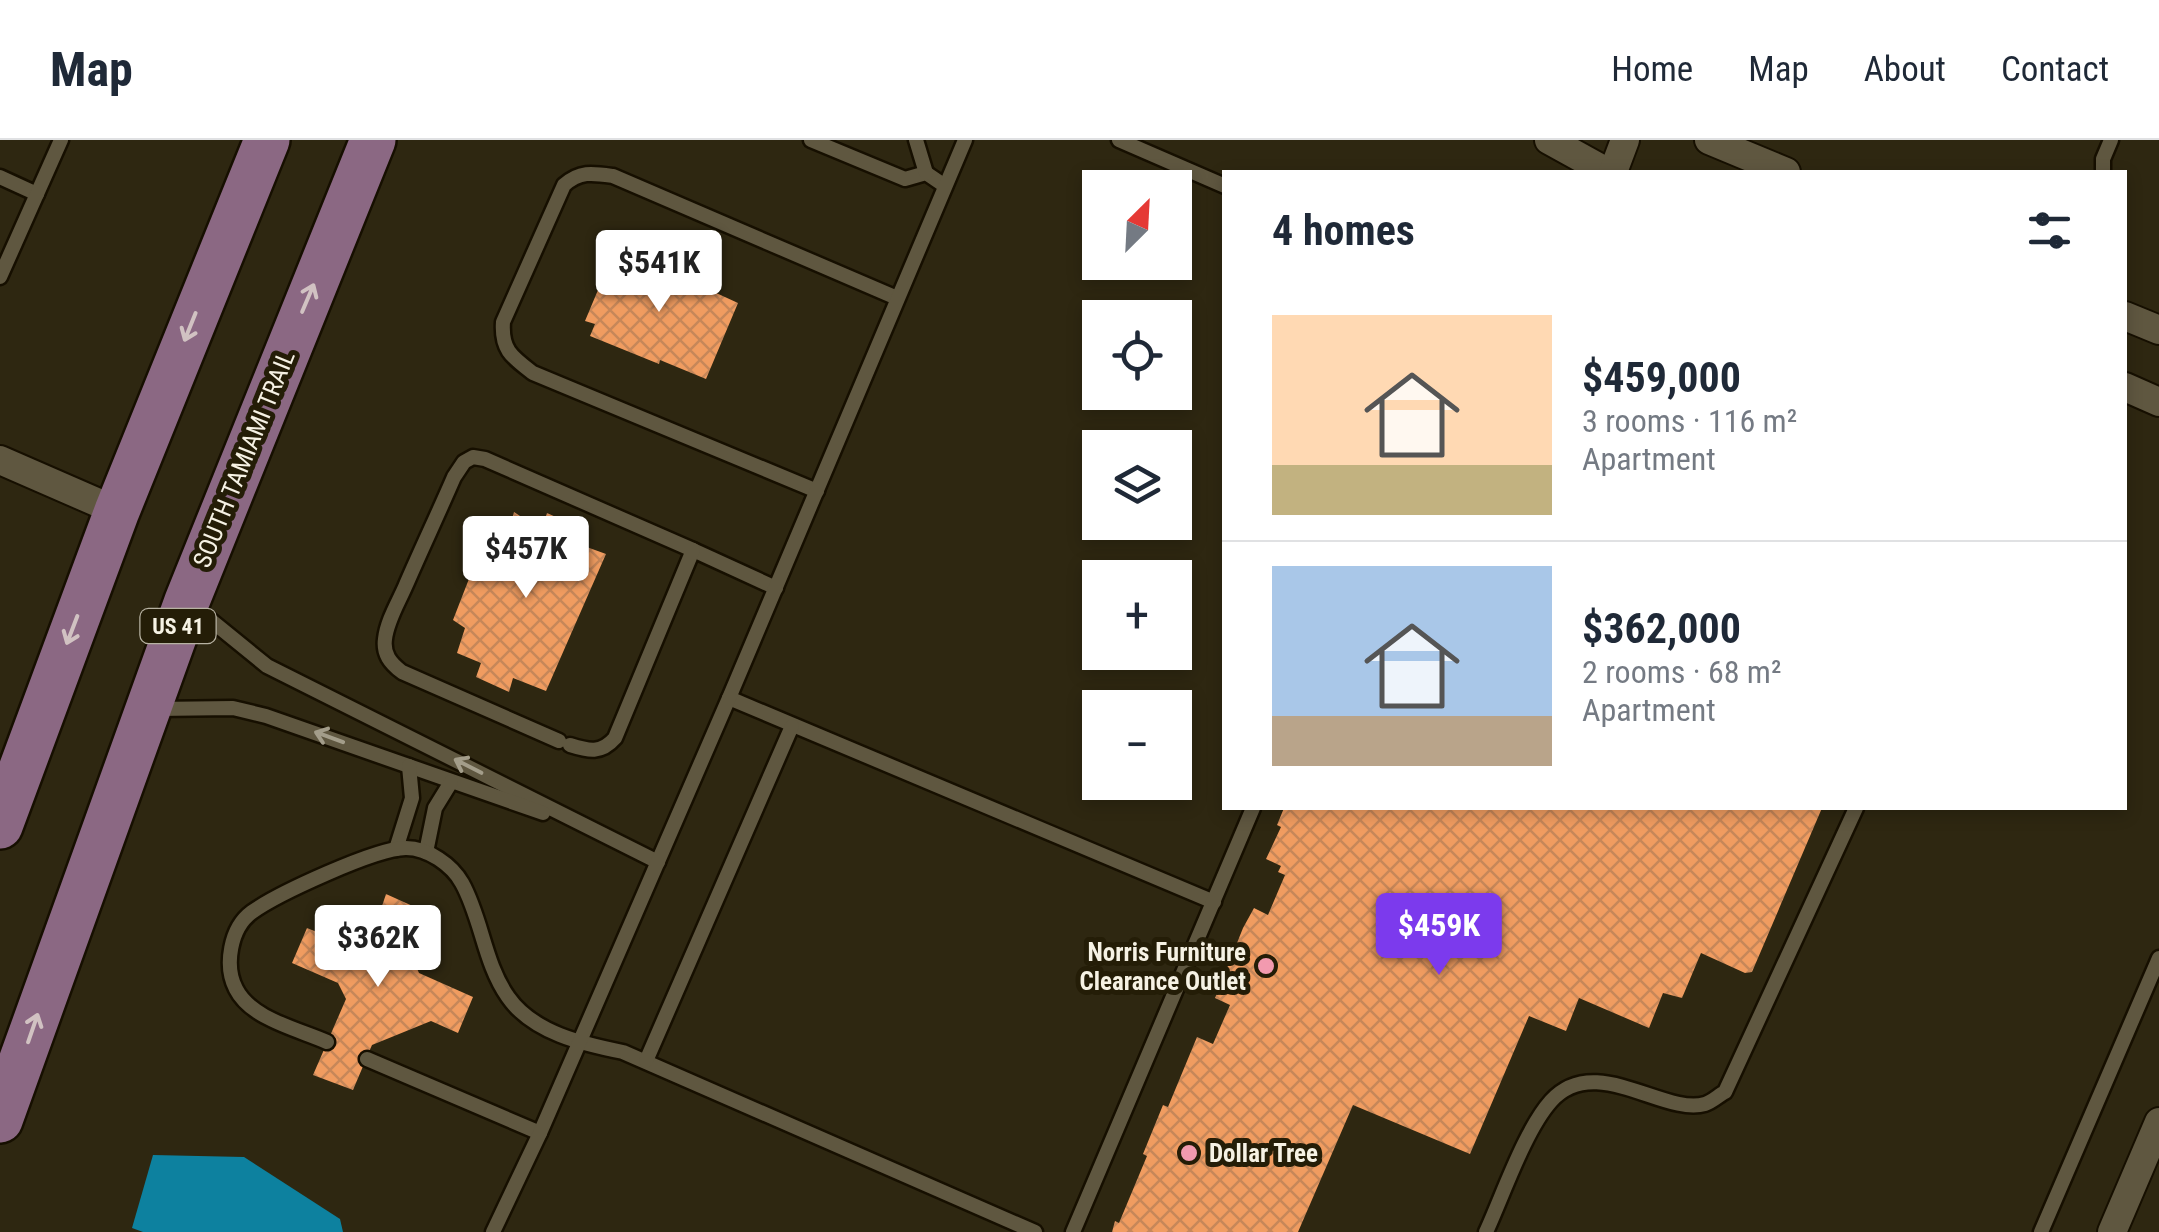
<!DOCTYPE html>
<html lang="en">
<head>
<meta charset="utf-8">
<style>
	:root { --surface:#fff; --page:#f6f6f7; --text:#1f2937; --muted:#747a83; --line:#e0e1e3; --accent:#7c3aed }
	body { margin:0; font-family:"Roboto Condensed",sans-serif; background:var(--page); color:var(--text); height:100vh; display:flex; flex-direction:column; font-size:38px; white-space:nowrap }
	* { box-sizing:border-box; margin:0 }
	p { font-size:32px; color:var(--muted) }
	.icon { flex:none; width:55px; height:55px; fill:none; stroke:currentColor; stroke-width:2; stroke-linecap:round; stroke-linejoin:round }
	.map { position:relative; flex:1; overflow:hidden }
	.sheet { position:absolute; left:1222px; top:30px; width:905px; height:640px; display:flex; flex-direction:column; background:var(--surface); border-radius:0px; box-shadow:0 5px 15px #0003 }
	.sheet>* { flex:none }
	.needle { width:65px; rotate:24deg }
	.buttons { position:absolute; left:1082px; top:30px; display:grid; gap:20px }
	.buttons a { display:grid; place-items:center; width:110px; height:110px; border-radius:0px; background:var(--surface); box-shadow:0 5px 15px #0003; font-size:50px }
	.price { position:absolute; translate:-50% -85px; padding:0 22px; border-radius:10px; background:#fff; color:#222; font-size:32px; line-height:65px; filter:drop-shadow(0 2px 5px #0008) }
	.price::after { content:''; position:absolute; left:50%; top:60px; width:30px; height:22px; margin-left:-15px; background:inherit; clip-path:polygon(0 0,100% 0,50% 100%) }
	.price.current { background:var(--accent); color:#fff }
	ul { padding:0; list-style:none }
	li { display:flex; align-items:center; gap:30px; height:250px; padding:0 50px }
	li+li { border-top:2px solid var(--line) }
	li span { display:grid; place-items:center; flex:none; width:280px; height:200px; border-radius:0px; color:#555 }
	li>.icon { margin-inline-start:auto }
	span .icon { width:120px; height:120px; fill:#fffc; stroke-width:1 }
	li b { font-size:42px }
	h2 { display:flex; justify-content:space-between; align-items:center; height:120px; padding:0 50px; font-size:42px }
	header { display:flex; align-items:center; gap:60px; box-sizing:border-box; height:140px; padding:0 50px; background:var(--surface); border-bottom:2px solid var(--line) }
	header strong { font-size:48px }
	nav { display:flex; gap:55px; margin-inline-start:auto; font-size:35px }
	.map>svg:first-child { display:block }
</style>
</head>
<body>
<header>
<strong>Map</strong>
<nav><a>Home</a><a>Map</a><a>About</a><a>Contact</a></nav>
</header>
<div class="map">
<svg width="2159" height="1092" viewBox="0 0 2159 1092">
	<defs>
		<pattern id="building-cross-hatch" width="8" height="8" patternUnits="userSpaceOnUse" patternTransform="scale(2.5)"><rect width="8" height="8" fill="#f09c60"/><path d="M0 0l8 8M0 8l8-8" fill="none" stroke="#c68759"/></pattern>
	</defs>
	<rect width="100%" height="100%" fill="#2e2711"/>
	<path fill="#0d819f" d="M 153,1015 L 244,1017 L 340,1079 L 343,1092 L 143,1092 L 132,1088 Z"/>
	<g fill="url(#building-cross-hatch)">
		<path d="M 616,107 L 738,163 L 706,239 L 660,220 L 659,224 L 590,196 L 595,184 L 585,181 Z"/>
		<path d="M 514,372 L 541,390 L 547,373 L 578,387 L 573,402 L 606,414 L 546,551 L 513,538 L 509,552 L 476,537 L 481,523 L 457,513 L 465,488 L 453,480 L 486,395 L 505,404 Z"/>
		<path d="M 1284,668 L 1822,668 L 1752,832 L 1745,833 L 1701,813 L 1682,858 L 1663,853 L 1649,888 L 1579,858 L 1566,891 L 1529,876 L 1470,1014 L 1353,965 L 1298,1092 L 1112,1092 L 1115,1081 L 1119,1083 L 1147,1016 L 1143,1014 L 1163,965 L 1168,967 L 1197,897 L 1213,904 L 1230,865 L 1215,858 L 1243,788 L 1254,768 L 1268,775 L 1285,735 L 1278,732 L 1281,726 L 1266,719 L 1281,687 L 1277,685 Z"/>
		<path d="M 386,754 L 426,772 L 410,813 L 419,833 L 473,857 L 458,893 L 431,881 L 372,905 L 353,950 L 313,935 L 346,859 L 338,843 L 292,823 L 307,788 L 351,806 L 371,799 Z"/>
	</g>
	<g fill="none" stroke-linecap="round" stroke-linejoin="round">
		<g stroke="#160f00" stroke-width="19">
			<g id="lane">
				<path d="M 811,0 L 905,39 L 926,33 L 945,46"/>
				<path d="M 916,0 L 926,33"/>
				<path d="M 1119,0 L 1225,46"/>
				<path d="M 2103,32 L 2103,19 L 2111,0"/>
				<path d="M 0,37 L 37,54"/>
				<path d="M 0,137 L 61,0"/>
				<path d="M 817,351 L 533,233 C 512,217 501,210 503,182 L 564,45 C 580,31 592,33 613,36 L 897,158"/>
				<path d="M 693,410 L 776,448"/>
				<path d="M 192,465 L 267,526 L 658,722"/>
				<path d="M 729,558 L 1214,762"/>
				<path d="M 157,569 L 233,568 L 266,576 L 543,673"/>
				<path d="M 559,601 L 402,532 C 390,523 383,514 385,499 C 387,481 398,463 405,447 C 421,410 438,374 454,337 L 464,322 L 473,317 L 485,319 L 693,410 L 615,598 C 601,614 589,611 570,605"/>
				<path d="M 396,709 L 412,658 L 409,626"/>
				<path d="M 426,712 L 435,668 L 451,642"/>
				<path d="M 327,902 C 298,889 251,879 236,849 C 224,826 230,788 252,772 C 277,754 376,708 406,708 C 428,708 452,725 462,743 C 482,779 484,823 508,857 C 533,893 583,904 623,912 L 1035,1092"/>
				<path d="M 367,919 L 540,993"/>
				<path d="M 646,921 L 792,586"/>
				<path d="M 493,1092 L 540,993 L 729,558 L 965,0"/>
				<path d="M 1073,1092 L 1253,668"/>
				<path d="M 1486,1092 C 1503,1055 1525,990 1551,961 C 1595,912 1664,976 1705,964 C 1712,962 1719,955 1725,952 L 1856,668"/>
				<path d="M 2041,1092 L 2159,818"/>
			</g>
		</g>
		<g stroke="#160f00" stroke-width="32">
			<g id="street">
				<path d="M 1549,0 L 1607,32"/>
				<path d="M 1709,0 L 1786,32"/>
				<path d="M 1613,32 L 1625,0"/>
				<path d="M 2125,176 L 2159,190"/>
				<path d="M 2125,247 L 2159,262"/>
				<path d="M 0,320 L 117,371"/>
				<path d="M 2112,1092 L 2159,982"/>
			</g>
		</g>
		<g stroke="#160f00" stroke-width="50">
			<g id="primary">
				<path d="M 0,686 L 117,371 L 267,0"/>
				<path d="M 0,980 L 187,461 L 373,0"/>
			</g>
		</g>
		<use href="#lane" stroke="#5f5740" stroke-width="14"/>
		<use href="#street" stroke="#5f5740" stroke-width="28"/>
		<use href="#primary" stroke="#8b6883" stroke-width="45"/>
	</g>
	<defs><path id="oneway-shaft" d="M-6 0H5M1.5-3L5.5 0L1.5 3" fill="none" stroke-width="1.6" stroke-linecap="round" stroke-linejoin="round" transform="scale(2.5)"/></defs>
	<g stroke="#d1c2c2">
		<use href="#oneway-shaft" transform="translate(308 158) rotate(-67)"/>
		<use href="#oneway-shaft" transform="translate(190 187) rotate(112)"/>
		<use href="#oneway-shaft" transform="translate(72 490) rotate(111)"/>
		<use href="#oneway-shaft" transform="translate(33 888) rotate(-71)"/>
	</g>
	<g stroke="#a39d8a">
		<use href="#oneway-shaft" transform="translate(329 597) rotate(-160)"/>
		<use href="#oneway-shaft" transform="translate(468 626) rotate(-153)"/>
	</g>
	<g fill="#f29aaf" stroke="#241d07" stroke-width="4">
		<circle cx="1266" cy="826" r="10"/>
		<circle cx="1189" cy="1013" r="10"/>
	</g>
	<g text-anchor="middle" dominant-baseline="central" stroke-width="10" stroke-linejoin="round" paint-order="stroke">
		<rect fill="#241d07" stroke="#b7b2a2" stroke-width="2.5" x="140.5" y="469" width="75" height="34" rx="8"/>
		<g font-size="22" font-weight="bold" fill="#f6f2e4">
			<text x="178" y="486">US 41</text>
		</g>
		<g font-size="25" fill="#f6f2e4" stroke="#241d07">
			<text transform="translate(244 319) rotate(-68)">SOUTH TAMIAMI TRAIL</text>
		</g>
		<g font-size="25" font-weight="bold" fill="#f6f2e4" stroke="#241d07" text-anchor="end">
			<text x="1246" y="812">Norris Furniture<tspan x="1246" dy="29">Clearance Outlet</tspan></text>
			<text x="1209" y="1013" text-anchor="start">Dollar Tree</text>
		</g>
	</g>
</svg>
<div class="buttons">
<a><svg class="needle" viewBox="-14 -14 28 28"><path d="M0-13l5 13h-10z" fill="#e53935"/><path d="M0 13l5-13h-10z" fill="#747a83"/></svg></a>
<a><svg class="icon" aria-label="locate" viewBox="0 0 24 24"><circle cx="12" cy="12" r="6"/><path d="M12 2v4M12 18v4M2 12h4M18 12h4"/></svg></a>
<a><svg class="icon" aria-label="layers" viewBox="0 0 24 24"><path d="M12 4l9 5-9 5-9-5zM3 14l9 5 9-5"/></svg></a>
<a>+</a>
<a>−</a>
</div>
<b class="price" style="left:659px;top:175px">$541K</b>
<b class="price" style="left:526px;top:461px">$457K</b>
<b class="price current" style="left:1439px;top:838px">$459K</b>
<b class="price" style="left:378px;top:850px">$362K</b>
<section class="sheet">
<h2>4 homes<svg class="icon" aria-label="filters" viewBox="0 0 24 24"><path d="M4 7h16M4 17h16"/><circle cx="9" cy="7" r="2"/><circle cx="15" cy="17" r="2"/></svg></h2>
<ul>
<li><span style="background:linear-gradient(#ffd9b3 75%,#c2b280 0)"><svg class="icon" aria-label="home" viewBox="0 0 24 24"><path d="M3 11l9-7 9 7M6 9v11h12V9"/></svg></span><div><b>$459,000</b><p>3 rooms · 116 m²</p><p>Apartment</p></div></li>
<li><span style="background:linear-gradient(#a9c7e8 75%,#b9a48a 0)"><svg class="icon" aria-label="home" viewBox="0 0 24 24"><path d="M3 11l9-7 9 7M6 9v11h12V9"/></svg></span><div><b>$362,000</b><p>2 rooms · 68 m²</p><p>Apartment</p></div></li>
</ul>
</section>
</div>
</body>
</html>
